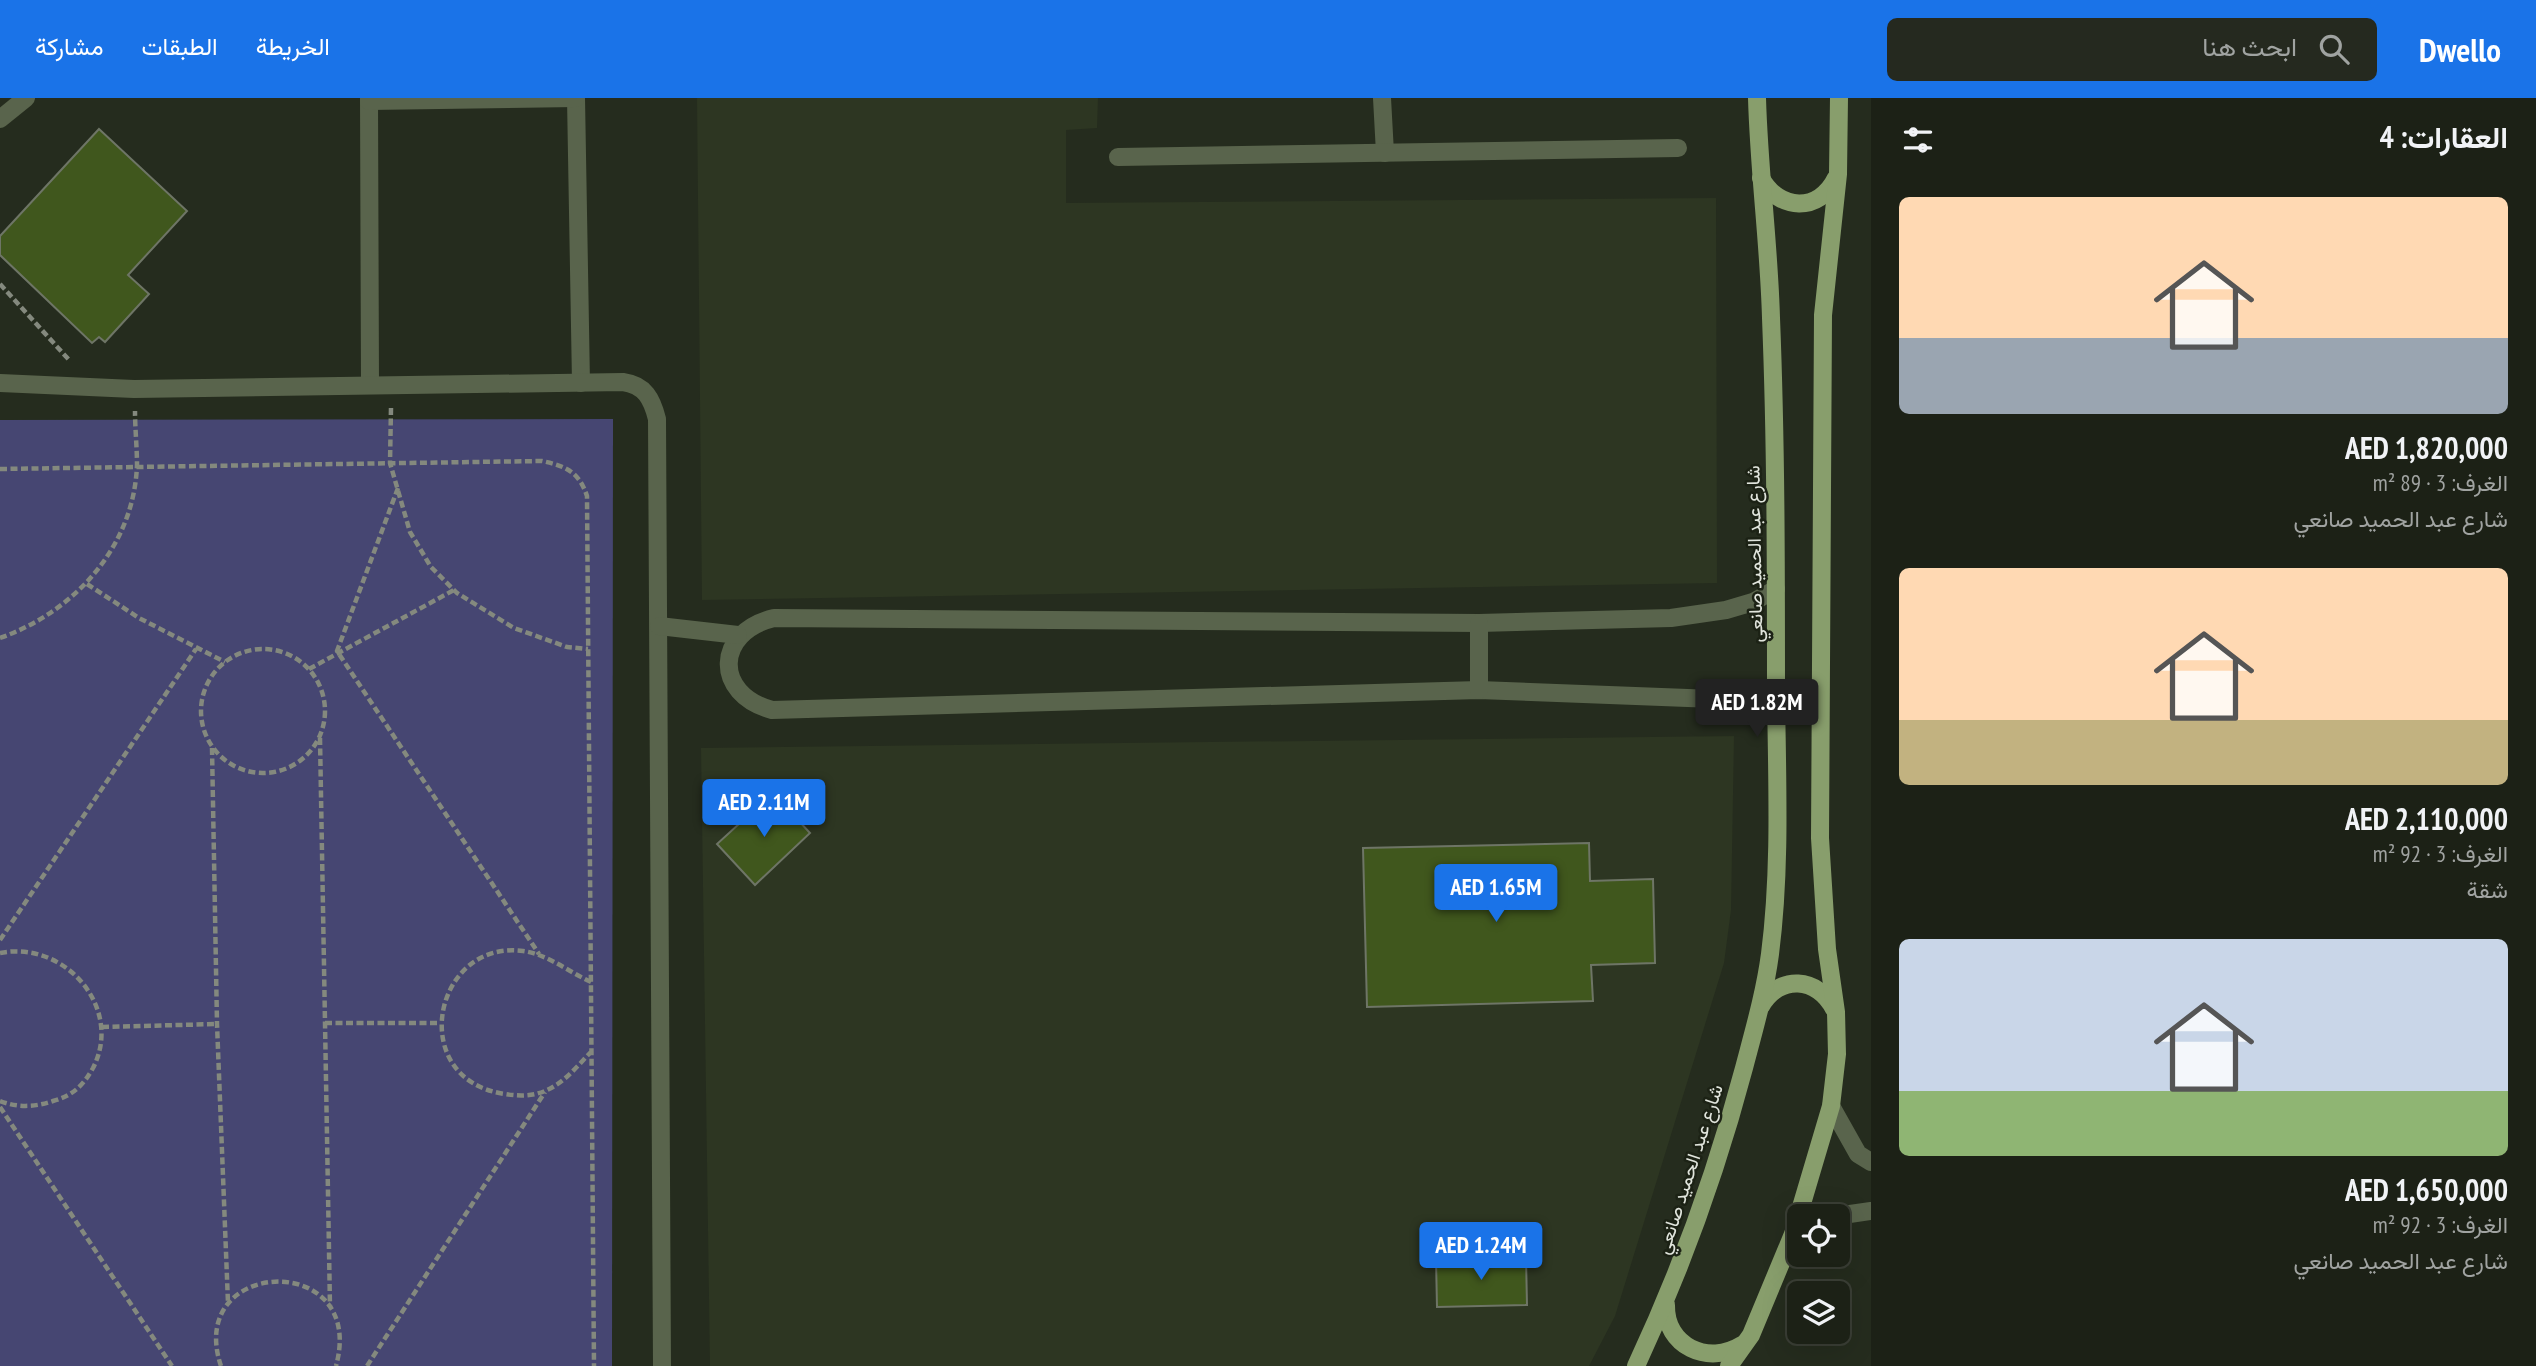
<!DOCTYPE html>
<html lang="ar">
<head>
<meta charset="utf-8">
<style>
	:root { --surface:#1c2116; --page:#25291f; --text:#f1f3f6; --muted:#a0a3a1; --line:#3a3e35; --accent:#1a73e8 }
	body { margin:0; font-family:"PT Sans Narrow",Vazirmatn,sans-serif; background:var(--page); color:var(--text); direction:rtl; height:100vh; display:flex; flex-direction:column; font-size:26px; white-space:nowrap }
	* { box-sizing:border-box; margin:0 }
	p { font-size:23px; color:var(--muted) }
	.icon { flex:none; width:38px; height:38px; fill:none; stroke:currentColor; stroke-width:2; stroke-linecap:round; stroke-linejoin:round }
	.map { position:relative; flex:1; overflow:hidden; direction:ltr }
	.panel { display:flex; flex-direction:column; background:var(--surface); width:665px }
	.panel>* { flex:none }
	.controls { position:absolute; left:1787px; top:1106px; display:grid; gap:14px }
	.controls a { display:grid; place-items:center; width:63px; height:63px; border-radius:10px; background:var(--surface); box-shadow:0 7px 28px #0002,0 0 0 2px var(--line); font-size:35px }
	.price { position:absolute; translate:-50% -60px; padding:0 16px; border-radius:7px; background:var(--accent); color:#fff; font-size:23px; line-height:46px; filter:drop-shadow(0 2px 4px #0008) }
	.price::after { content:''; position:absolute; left:50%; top:42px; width:21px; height:16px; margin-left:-10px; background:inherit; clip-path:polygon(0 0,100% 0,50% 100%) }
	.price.current { background:#222; color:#fff }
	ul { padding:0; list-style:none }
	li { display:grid; align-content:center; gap:14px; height:371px; padding:0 28px }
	li span { display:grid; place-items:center; height:217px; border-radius:10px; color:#555 }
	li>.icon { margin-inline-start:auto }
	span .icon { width:126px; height:126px; fill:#fffc; stroke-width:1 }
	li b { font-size:30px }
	h2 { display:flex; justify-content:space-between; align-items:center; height:84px; padding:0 28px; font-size:30px }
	header { display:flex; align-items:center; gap:42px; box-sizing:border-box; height:98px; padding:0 35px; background:var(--accent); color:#fff }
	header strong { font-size:33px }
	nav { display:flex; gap:38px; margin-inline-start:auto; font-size:24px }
	.search { width:490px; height:63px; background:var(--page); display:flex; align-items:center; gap:18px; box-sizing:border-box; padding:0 24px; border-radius:10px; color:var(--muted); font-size:26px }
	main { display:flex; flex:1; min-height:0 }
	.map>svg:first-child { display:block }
</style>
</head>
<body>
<header>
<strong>Dwello</strong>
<div class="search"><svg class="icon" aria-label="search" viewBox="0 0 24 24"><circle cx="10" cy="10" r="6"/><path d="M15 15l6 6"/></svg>ابحث هنا</div>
<nav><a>الخريطة</a><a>الطبقات</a><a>مشاركة</a></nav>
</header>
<main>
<section class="panel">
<h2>العقارات: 4<svg class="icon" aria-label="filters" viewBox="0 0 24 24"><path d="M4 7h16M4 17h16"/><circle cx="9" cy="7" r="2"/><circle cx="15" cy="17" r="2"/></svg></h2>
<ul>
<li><span style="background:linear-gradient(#ffd9b3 65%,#9aa5b1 0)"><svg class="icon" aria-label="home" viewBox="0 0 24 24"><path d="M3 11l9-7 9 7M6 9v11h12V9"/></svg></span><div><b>AED 1,820,000</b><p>الغرف: 3 · 89 m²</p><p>شارع عبد الحميد صانعي</p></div></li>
<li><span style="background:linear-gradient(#ffd9b3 70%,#c2b280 0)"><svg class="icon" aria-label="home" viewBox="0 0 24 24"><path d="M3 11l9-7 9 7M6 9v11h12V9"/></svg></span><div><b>AED 2,110,000</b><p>الغرف: 3 · 92 m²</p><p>شقة</p></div></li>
<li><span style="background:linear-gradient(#c9d6e8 70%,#8fb573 0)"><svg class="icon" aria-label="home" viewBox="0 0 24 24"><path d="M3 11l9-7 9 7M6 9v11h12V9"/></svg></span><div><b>AED 1,650,000</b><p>الغرف: 3 · 92 m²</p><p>شارع عبد الحميد صانعي</p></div></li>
</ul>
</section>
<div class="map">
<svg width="1871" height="1268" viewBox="0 0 1871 1268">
	<rect width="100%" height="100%" fill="#252c1e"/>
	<g fill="#2d3622">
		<path d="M 697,0 L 1098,0 L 1097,30 L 1066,32 L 1066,105 L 1716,100 L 1717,485 L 702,502 Z"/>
		<path d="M 1734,638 L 1731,812 L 1724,865 L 1615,1218 L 1589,1268 L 710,1268 L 701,650 Z"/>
	</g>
	<path fill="#464672" d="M 613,321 L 612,1268 L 0,1268 L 0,322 Z"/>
	<g fill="#40571d" stroke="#6e7566" stroke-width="2">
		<path d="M 99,31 L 187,113 L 128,177 L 149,196 L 105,244 L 99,239 L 92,245 L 0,157 L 0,138 Z"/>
		<path d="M 773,695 L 810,735 L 755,787 L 717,746 Z"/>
		<path d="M 1589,745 L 1590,783 L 1653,781 L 1655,865 L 1591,867 L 1593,903 L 1367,909 L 1363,750 Z"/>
		<path d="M 1526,1160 L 1527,1207 L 1437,1209 L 1436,1161 Z"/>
	</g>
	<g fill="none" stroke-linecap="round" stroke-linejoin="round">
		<g stroke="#84897e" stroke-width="4.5" stroke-dasharray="7 3.5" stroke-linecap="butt">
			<path d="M 0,186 L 70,263"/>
			<path d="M 391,310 L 390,365 L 410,434 L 431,469 L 457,495 L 514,530 L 567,549 L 588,551"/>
			<path d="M 0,371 L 542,363 C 566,368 579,374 587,398 L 594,1268"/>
			<path d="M 398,390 L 337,553 L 539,856"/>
			<path d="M 87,486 L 139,520 L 225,564"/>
			<path d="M 0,540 C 74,514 134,449 137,367 C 137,349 135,331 135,313"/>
			<circle cx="263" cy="613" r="62"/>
			<path d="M 309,571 L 454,492"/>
			<path d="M 320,640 L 330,1209"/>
			<path d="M 212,650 L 217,926 L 228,1205"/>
			<path d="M 0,842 L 196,551"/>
			<path d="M 0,855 C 65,842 124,910 93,970 C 83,988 72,998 53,1003 C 35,1009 18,1010 0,1003"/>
			<path d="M 591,884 C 569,874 547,856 523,853 C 433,841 405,982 505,996 C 523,999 540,998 556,987 C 569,979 580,965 591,954"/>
			<path d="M 325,925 L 440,925"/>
			<path d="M 102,929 L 217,926"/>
			<path d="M 0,1009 L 172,1268"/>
			<path d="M 221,1268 C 184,1159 368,1152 336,1268"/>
			<path d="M 367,1268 L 545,994"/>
		</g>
		<g stroke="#59644c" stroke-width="18">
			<path d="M 369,0 L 370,287"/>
			<path d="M 576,0 L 581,285"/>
			<path d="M 1382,0 L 1385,55"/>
			<path d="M 369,3 L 576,0"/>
			<path d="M 0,21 L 26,0"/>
			<path d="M 1118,59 L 1678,50"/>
			<path d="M 0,285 L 134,291 L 623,284 C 645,287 652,301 657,321 L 662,1268"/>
			<path d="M 1776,491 L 1753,504 L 1726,512 L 1671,520 L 1479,525 L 774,520 C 715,534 713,596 772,612 L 1479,592 L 1714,601 L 1745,607 L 1776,620"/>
			<path d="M 1479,525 L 1479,592"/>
			<path d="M 659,528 L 738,537"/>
			<path d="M 1831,1008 L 1858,1056 L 1871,1064"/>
			<path d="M 1836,1118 L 1871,1113"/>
		</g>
		<g stroke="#889e6c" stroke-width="18">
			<path d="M 1761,80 C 1779,113 1819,115 1836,80"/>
			<path d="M 1761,908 C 1779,876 1818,879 1834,911"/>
			<path d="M 1666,1207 C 1665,1248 1708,1268 1742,1247"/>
			<path d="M 1636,1268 C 1681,1172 1717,1072 1744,970 C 1754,932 1765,894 1770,856 C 1781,770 1777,683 1776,596 C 1776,471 1776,345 1771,220 C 1769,146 1759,74 1757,0"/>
			<path d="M 1729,1268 L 1751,1237 L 1793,1136 L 1831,1008 L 1837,956 L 1836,914 L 1827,851 L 1820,740 L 1823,217 L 1838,76 L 1839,0"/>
		</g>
	</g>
	<g text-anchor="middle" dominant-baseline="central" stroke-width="5" stroke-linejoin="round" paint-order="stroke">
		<g font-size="19" fill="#e1e5dd" stroke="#1c2215">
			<text transform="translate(1754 456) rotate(-91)">شارع عبد الحميد صانعي</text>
			<text transform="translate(1689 1071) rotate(-72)">شارع عبد الحميد صانعي</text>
		</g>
	</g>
</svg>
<div class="controls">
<a><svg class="icon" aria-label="locate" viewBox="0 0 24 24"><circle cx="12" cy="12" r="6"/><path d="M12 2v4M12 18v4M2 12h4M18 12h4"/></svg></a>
<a><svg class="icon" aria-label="layers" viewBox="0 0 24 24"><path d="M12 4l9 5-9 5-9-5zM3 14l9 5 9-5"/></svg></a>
</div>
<b class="price current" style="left:1757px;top:641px">AED 1.82M</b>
<b class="price" style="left:764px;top:741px">AED 2.11M</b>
<b class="price" style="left:1496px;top:826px">AED 1.65M</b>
<b class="price" style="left:1481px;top:1184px">AED 1.24M</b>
</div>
</main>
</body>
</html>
